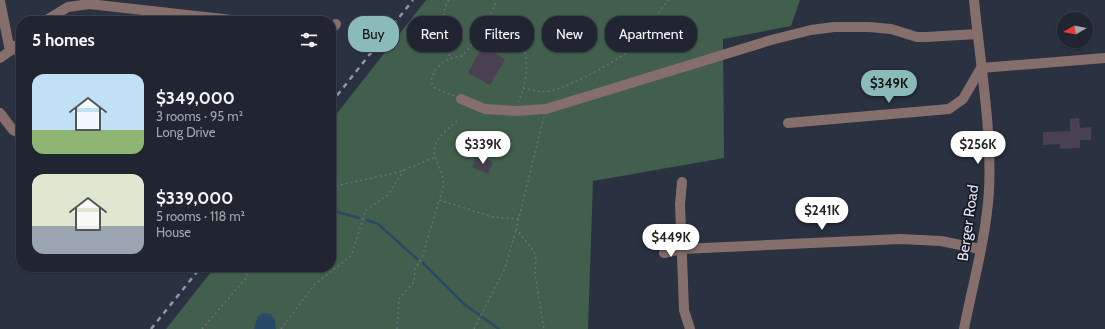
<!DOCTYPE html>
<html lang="en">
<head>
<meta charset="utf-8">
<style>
	:root { --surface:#202531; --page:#282d39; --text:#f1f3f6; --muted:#a2a5ab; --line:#3d424d; --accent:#8bbbb9 }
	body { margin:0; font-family:Cabin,sans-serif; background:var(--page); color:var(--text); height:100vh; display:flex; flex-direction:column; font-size:15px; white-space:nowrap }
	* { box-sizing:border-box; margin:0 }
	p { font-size:13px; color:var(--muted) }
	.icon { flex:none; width:22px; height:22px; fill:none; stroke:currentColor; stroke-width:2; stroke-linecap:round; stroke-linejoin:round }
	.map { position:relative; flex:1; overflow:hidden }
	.sheet { position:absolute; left:16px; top:16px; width:320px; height:256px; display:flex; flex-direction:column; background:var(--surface); border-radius:16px; box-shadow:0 1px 3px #0004,0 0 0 1px var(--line) }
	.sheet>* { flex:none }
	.guide { position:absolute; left:348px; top:16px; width:380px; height:36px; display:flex; gap:8px }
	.needle { width:26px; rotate:260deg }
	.fabs { position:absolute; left:1057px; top:12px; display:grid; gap:8px }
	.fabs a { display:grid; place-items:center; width:36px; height:36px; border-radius:50%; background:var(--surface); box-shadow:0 1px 3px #0004,0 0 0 1px var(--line); font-size:20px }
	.price { position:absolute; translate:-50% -34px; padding:0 9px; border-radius:14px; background:#fff; color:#222; font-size:13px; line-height:26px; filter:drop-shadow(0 1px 2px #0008) }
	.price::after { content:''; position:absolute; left:50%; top:24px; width:12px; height:9px; margin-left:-6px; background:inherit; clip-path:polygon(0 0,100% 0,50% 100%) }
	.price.selected { background:var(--accent); color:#111 }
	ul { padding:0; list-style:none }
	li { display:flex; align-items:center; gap:12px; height:100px; padding:0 16px }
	li span { display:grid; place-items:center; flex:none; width:112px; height:80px; border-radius:12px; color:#555 }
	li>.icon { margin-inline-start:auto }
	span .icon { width:48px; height:48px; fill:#fffc; stroke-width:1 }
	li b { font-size:17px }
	h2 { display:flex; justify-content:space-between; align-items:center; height:48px; padding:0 16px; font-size:17px }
	.tag { padding:0 14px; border-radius:16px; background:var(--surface); box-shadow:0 1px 3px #0004,0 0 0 1px var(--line); font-size:14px; line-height:36px }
	.tag.selected { background:var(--accent); color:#111 }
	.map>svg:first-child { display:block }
</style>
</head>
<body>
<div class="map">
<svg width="1105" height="329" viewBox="0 0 1105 329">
	<rect width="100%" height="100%" fill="#2a3141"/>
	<path fill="#415f4c" d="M 426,0 L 800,0 L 791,26 L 723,39 L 724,158 L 593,181 L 588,329 L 166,329 L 215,267 L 331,267 L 331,121 Z"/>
	<path fill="#274a69" d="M 264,313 L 271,314 L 275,320 L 276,329 L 254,329 L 258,316 Z"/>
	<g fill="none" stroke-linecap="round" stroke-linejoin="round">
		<g stroke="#274a69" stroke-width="2.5">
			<path d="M 331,210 L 359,218"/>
			<path d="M 367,220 L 378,224 L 417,259"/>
			<path d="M 423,263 L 464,304 L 499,329"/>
		</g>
	</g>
	<g fill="#494052">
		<path d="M 482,47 L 505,59 L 490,85 L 468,73 Z"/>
		<path d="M 1079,118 L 1080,128 L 1091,127 L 1091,140 L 1080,140 L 1080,148 L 1060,149 L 1060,144 L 1043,145 L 1043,132 L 1070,131 L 1070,119 Z"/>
		<path d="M 477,156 L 493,162 L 488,174 L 472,167 Z"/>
	</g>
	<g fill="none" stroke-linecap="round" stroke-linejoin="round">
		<g stroke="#686f7d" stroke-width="1.5" stroke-dasharray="2 3" stroke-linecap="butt">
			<path d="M 449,0 C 438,14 448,41 450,59"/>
			<path d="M 476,40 L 496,3"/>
			<path d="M 523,88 C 533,90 541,93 550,91 C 568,88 625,57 637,45 C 649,31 656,13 669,0"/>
			<path d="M 454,96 L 435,88 L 431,82 C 434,65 446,58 462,56 L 476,40 L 499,40 L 507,34 L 516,34 C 531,51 528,83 518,102"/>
			<path d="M 544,117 L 516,229 L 534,251 L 536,258 L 535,274 L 544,329"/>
			<path d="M 457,121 C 450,127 438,136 435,146 C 432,157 441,169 443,179 C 444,187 442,193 439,200 L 493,217 L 519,219"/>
			<path d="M 331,187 L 399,172 L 435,157"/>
			<path d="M 202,329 L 246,278 L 249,267"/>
			<path d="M 281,329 L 315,284 L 351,256 L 366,210 L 388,195 L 404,170"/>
			<path d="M 397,329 L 399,299 L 414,282 L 415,269 L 422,258 L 439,200"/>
			<path d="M 474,329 L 505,268 L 516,230"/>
		</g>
		<g stroke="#856e6c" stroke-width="10">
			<path d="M 0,1 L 10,51 L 0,58"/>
			<path d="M 45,21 L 68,7 L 89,4 L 241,21"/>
			<path d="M 331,30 L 336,24"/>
			<path d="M 14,46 L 20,54 L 21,60"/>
			<path d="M 461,99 L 485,109 L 516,111 L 546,109 L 771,40 L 811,30 L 834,27 L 869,27 L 891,29 L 917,37 L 926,37 L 977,34"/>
			<path d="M 0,113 L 13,130 L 21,134"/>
			<path d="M 788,123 L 949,109 L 963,99 L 981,68 L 1105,58"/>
			<path d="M 682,182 L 680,204 L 684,310 L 690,329"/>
			<path d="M 664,253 L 682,249 L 900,239 L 941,241 L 980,249"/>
			<path d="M 964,329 C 973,283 986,238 989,191 C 992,129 980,62 974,0"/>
		</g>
		<g stroke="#9096a3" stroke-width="2.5" stroke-dasharray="5 5" stroke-linecap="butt">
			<path d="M 331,103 L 413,0"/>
			<path d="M 151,329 L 201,267"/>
		</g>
	</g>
	<g text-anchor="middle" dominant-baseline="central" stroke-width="3.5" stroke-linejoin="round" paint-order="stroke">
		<g font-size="15" fill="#dfe4ef" stroke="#161920">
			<text transform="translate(968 223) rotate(-82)">Berger Road</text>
		</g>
	</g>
</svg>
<div class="fabs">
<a><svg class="needle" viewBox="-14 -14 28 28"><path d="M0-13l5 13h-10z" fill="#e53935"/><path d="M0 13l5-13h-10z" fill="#a2a5ab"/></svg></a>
</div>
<b class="price selected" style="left:889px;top:104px">$349K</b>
<b class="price" style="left:483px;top:165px">$339K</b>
<b class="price" style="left:978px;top:165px">$256K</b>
<b class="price" style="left:822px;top:231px">$241K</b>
<b class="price" style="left:671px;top:258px">$449K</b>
<div class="guide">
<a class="tag selected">Buy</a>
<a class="tag">Rent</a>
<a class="tag">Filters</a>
<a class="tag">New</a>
<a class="tag">Apartment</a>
</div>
<section class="sheet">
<h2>5 homes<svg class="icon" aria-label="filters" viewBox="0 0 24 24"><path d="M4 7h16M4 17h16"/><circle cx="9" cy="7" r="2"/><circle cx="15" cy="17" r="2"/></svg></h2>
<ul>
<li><span style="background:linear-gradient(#bfe0f5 70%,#8fb573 0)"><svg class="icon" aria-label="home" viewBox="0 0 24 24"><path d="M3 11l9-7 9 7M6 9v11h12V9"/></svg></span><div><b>$349,000</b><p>3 rooms · 95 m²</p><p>Long Drive</p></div></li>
<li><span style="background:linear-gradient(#dfe7d0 65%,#9aa5b1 0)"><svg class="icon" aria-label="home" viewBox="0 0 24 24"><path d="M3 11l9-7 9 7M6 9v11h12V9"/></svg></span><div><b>$339,000</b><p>5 rooms · 118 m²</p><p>House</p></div></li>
</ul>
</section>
</div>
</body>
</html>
